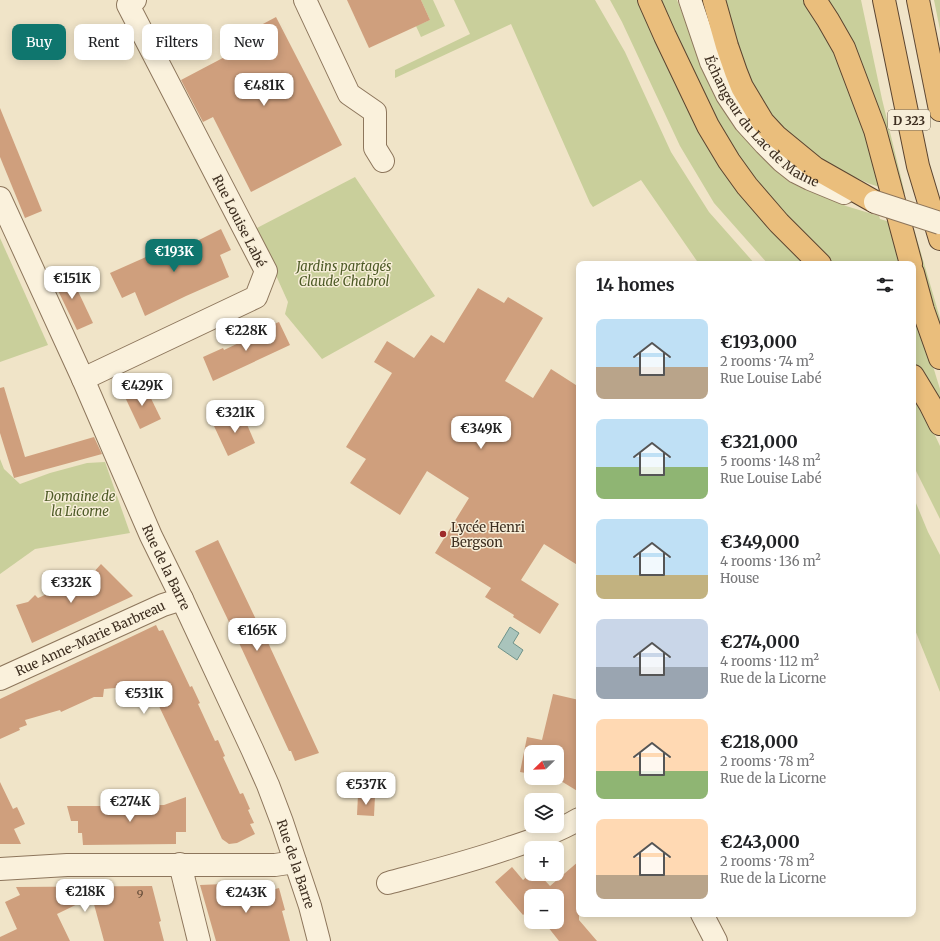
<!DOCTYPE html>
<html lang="en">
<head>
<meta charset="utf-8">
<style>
	:root { --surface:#fff; --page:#f2f2f2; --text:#202124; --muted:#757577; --accent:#0f766e }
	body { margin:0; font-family:Merriweather,serif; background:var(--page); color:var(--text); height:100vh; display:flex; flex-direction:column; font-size:15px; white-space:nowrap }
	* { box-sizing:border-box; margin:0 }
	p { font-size:13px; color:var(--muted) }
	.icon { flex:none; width:22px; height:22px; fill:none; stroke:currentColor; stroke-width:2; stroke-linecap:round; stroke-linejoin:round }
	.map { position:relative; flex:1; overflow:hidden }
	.drawer { position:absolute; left:576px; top:261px; width:340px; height:656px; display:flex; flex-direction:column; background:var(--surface); border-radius:8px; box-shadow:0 2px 10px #0003 }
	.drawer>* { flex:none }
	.hud { position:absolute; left:12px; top:24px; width:380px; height:36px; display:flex; gap:8px }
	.needle { width:26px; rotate:247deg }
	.tools { position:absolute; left:524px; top:745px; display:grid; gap:8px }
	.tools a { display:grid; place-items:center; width:40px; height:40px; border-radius:8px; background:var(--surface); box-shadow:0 2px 10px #0003; font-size:20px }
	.price { position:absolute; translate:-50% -34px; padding:0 9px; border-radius:8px; background:#fff; color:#222; font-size:13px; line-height:26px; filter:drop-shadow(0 1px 2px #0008) }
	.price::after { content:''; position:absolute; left:50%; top:24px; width:12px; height:9px; margin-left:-6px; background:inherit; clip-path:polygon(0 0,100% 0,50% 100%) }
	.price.selected { background:var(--accent); color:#fff }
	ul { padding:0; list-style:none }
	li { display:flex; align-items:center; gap:12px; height:100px; padding:0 20px }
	li span { display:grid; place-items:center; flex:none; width:112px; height:80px; border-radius:8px; color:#555 }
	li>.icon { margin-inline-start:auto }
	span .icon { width:48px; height:48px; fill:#fffc; stroke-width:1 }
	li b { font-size:17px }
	h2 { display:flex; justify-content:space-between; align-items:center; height:48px; padding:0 20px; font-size:17px }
	.pill { padding:0 14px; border-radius:8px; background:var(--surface); box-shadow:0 2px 10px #0003; font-size:14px; line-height:36px }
	.pill.selected { background:var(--accent); color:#fff }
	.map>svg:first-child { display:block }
</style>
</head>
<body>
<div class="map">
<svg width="940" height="941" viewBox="0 0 940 941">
	<rect width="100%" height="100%" fill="#f0e4c8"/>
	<g fill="#c9cf9b">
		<path d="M 421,0 L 433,0 L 445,26 L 421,37 L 416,26 L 430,20 Z"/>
		<path d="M 454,0 L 595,0 L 625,52 L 671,152 L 709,212 L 755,264 L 699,264 L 641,180 L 593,207 L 590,203 L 511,24 L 395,78 L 395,70 L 470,34 Z"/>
		<path d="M 610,0 L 637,0 L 657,41 L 806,264 L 768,264 L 714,203 L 680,146 L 622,22 Z"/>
		<path d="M 655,0 L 677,0 L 698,53 L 712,89 L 734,127 L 771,163 L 793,181 L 846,206 L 879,216 L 880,219 L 890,222 L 902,264 L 826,264 L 789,227 L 718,132 Z"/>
		<path d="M 722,0 L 806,0 L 853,90 L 883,188 L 870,184 L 823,163 L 788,137 L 756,98 Z"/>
		<path d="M 822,0 L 861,0 L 882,99 L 905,194 L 896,192 Z"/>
		<path d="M 934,0 L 940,0 L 940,30 Z"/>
		<path d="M 355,177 L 435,296 L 322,359 L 285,314 L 288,302 L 255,229 Z"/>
		<path d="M 906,227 L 914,229 L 940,318 L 940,345 Z"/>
		<path d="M 0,238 L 48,345 L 0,362 Z"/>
		<path d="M 913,302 L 940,389 L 940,408 L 913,365 Z"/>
		<path d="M 913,395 L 922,408 L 940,446 L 940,519 L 913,465 Z"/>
		<path d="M 0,459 L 4,469 L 20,484 L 50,473 L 87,463 L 105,462 L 130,533 L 35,549 L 0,574 Z"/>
		<path d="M 913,496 L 928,532 L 940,555 L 940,692 L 913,625 Z"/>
	</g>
	<path fill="#a9c4bc" stroke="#6f938a" d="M 510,627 L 519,633 L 513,643 L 523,650 L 517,660 L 498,647 Z"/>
	<g fill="#cf9f7d">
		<path d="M 347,0 L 421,0 L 430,20 L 369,48 Z"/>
		<path d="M 276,17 L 342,145 L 251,192 L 213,117 L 203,122 L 181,80 L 255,41 L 250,31 Z"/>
		<path d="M 0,108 L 42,211 L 25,218 L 0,157 Z"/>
		<path d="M 221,229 L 231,250 L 220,255 L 229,277 L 186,296 L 145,316 L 135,292 L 122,298 L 110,273 L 155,253 L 158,258 L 185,247 Z"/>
		<path d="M 68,270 L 93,323 L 77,330 L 52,278 Z"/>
		<path d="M 478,288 L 504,303 L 508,297 L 543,318 L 505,381 L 533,398 L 551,369 L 579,387 L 579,566 L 544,544 L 521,580 L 559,604 L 540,634 L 513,617 L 514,615 L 485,597 L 491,588 L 435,553 L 469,498 L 427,471 L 400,515 L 350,483 L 366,459 L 346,447 L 392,373 L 374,362 L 387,341 L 414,358 L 431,335 L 444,343 Z"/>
		<path d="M 279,322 L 290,345 L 213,381 L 203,357 L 223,348 L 224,350 L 262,332 L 261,329 Z"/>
		<path d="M 145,386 L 161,419 L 140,429 L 124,395 Z"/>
		<path d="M 4,387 L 25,457 L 94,437 L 102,454 L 14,478 L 0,433 L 0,388 Z"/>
		<path d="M 242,413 L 255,443 L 228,456 L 214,426 Z"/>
		<path d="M 218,540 L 263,634 L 264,634 L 319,753 L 295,761 L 291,751 L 289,751 L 240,645 L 195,551 Z"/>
		<path d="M 101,564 L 133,596 L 32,643 L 16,605 L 28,602 L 35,595 L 38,598 L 60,588 L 68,579 L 71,582 L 93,573 Z"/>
		<path d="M 156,625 L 159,631 L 163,630 L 190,687 L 192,686 L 200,703 L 198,704 L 215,741 L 218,740 L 225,756 L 223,757 L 240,794 L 243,793 L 250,809 L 248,810 L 254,823 L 250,824 L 255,834 L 237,843 L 229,844 L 222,839 L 149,685 L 104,689 L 103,697 L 94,697 L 61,712 L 60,710 L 25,720 L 27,725 L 19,728 L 20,730 L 0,739 L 0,699 Z"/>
		<path d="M 553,694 L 579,700 L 579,711 L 576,723 L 579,725 L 579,792 L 561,781 L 548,778 L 557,778 L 557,752 L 531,752 L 531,774 L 520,772 L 527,737 L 542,740 Z"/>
		<path d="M 0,782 L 13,809 L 17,807 L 25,824 L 14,829 L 21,844 L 0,844 Z"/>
		<path d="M 358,795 L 375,796 L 374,816 L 357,815 Z"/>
		<path d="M 186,797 L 186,832 L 176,832 L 176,844 L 83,845 L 82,833 L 78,833 L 78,821 L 71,821 L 67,806 L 102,806 L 114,801 L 116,806 L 164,805 Z"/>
		<path d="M 579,861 L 579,920 L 597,941 L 559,941 L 544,922 L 557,922 L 557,896 L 531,896 L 531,908 L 523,915 L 495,882 L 512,867 L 523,880 L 530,874 L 539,874 L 550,886 Z"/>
		<path d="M 224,884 L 226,892 L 258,884 L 260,893 L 279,888 L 285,910 L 282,911 L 290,941 L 216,941 L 200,885 Z"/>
		<path d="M 152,886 L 161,921 L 159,922 L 164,941 L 104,941 L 92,897 L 57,914 L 70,941 L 0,941 L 0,937 L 17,929 L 5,902 L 20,895 L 16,887 Z"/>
	</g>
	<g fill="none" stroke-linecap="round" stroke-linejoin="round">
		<g stroke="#8d765c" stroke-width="24">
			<g id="minor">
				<path d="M 305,0 L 349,94 L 375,112 L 375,148 L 383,161"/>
				<path id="s1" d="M 0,198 L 83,379 L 151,536 L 182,599 L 252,749 L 268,785 L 282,822 L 310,906 L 319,941"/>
				<path d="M 83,379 L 256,297 L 266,271 L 128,5 L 135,0"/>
				<path id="s2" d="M 0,679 L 163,605 L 182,599"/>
				<path d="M 180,864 L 199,941"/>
				<path d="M 0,869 L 67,865 L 275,865 L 295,862"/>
				<path d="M 388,883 C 429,872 469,862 509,848 C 533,840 557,832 579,819"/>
				<path d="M 702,914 L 716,941"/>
			</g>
		</g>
		<g stroke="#8d765c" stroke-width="24">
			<g id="tertiary">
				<path id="s3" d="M 690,0 L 711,62 L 727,95 L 745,122 L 765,144 L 782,161 L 796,172 L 810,179 L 844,193"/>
			</g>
		</g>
		<g stroke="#5b4430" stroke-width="24">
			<g id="trunk">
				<path d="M 649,0 L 665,36 L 708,126 L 729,161 L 747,186 L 779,223 L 820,264"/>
				<path d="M 714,0 L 727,46 L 736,72 L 742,87 L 763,122 L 776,136 L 815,168 L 875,202"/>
				<path d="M 815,0 L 828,20 L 844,48 L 875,130 L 911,264"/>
				<path d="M 884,0 L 918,166 L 940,239"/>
				<path d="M 918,0 L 940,110"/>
				<path d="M 913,273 L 923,310 L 940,358"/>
				<path d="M 913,376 L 930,404 L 940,424"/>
			</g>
		</g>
		<use href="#minor" stroke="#faf1dc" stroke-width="22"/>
		<use href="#tertiary" stroke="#faf1dc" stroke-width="22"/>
		<use href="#trunk" stroke="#eabe7c" stroke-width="22"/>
		<g stroke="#8d765c" stroke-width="24" stroke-linecap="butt">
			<path id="tertiary-bridge" d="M 875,202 L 940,223"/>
		</g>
		<use href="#tertiary-bridge" stroke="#faf1dc" stroke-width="22"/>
	</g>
	<circle fill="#9e2a2b" stroke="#f7eed8" stroke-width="1.5" cx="443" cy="534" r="4"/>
	<g text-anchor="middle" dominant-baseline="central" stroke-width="3" stroke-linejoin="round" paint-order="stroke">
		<g font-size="11" fill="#624a37">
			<text x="140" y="894">9</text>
		</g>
		<rect fill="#f7eed8" stroke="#756857" stroke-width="1" x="888" y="110" width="42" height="20" rx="3"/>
		<g font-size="12" font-weight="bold" fill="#3d2e20">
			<text x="909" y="120">D 323</text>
		</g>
		<g font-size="13" fill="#3d2e20" stroke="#f7eed8">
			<text stroke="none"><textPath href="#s3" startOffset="145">Échangeur du Lac de Maine</textPath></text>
			<text transform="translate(239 221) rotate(63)">Rue Louise Labé</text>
			<text stroke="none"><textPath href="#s1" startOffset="405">Rue de la Barre</textPath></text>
			<text stroke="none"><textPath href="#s2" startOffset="99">Rue Anne-Marie Barbreau</textPath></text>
			<text stroke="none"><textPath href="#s1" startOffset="729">Rue de la Barre</textPath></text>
		</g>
		<g font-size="13" font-style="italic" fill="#4d5a26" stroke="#f7eed8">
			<text x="344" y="266">Jardins partagés<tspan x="344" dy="15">Claude Chabrol</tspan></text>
			<text x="80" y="496">Domaine de<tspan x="80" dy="15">la Licorne</tspan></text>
		</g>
		<g font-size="13" fill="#3d2e20" stroke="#f7eed8" text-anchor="start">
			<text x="451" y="527">Lycée Henri<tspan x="451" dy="15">Bergson</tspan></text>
		</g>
	</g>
</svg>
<div class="tools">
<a><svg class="needle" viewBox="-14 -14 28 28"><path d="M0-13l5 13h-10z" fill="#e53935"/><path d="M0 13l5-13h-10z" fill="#757577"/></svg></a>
<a><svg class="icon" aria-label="layers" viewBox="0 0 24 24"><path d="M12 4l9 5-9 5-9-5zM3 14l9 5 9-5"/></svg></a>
<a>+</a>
<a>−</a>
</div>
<b class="price" style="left:264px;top:107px">€481K</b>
<b class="price selected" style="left:174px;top:273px">€193K</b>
<b class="price" style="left:72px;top:300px">€151K</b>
<b class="price" style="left:246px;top:352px">€228K</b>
<b class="price" style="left:142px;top:407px">€429K</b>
<b class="price" style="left:235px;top:434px">€321K</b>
<b class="price" style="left:481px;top:450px">€349K</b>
<b class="price" style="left:71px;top:604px">€332K</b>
<b class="price" style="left:257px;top:652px">€165K</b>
<b class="price" style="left:144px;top:715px">€531K</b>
<b class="price" style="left:366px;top:806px">€537K</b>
<b class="price" style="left:130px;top:823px">€274K</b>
<b class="price" style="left:85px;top:913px">€218K</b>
<b class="price" style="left:246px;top:914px">€243K</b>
<div class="hud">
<a class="pill selected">Buy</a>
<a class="pill">Rent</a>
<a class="pill">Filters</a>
<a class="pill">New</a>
</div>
<section class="drawer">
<h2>14 homes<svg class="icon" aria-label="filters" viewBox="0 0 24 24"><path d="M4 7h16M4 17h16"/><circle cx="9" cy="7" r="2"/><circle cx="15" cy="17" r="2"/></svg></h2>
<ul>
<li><span style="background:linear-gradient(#bfe0f5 60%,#b9a48a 0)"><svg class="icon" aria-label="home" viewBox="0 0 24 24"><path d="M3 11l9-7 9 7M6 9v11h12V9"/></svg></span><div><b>€193,000</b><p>2 rooms · 74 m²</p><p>Rue Louise Labé</p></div></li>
<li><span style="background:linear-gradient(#bfe0f5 60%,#8fb573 0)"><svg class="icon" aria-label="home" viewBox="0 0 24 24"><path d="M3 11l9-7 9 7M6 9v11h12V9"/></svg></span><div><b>€321,000</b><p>5 rooms · 148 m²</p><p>Rue Louise Labé</p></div></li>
<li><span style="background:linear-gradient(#bfe0f5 70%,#c2b280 0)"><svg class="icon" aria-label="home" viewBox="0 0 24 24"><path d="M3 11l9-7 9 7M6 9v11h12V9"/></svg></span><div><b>€349,000</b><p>4 rooms · 136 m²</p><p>House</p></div></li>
<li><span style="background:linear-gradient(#c9d6e8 60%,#9aa5b1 0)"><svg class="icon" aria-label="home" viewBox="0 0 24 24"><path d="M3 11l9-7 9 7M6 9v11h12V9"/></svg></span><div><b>€274,000</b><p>4 rooms · 112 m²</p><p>Rue de la Licorne</p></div></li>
<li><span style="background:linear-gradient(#ffd9b3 65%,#8fb573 0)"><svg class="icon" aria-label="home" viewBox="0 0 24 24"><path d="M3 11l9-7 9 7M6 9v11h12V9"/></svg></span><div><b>€218,000</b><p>2 rooms · 78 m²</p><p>Rue de la Licorne</p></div></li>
<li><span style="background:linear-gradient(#ffd9b3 70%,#b9a48a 0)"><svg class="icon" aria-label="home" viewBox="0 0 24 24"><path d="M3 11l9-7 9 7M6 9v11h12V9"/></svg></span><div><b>€243,000</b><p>2 rooms · 78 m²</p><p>Rue de la Licorne</p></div></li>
</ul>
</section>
</div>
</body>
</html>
